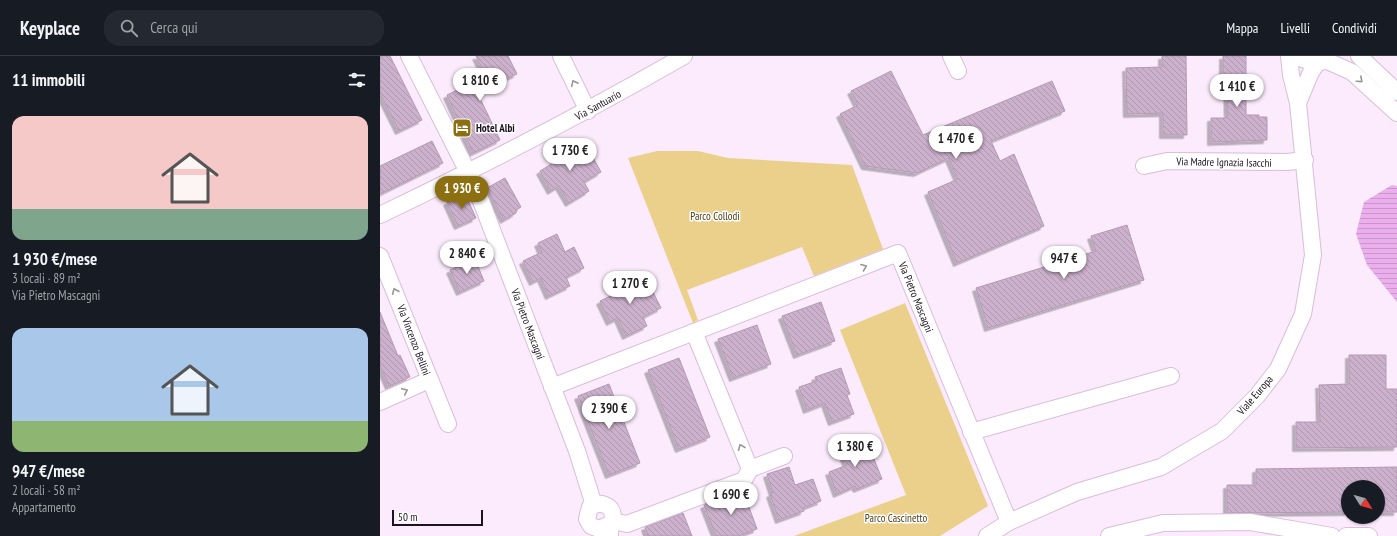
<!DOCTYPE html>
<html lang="it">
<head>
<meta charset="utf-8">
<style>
	:root { --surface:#171b24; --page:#242831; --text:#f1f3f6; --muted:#9ea1a6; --line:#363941; --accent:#8c6f11 }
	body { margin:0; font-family:"PT Sans Narrow",sans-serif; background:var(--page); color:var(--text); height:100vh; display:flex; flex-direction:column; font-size:15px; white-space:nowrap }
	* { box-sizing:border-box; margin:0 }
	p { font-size:13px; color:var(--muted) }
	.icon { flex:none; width:22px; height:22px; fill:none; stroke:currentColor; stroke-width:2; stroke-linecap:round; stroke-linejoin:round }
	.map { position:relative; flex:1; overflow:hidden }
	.details { display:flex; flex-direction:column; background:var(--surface); width:380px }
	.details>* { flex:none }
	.needle { width:26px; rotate:127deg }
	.controls { position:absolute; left:961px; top:424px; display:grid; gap:8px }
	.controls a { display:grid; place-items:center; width:44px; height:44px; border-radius:50%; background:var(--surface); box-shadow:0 1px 3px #0004; font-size:20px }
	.scale { position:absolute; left:12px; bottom:10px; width:91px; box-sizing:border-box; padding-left:4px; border:2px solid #1d131e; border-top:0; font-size:11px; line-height:14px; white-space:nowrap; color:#1d131e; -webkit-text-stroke:3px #fff; paint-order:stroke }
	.price { position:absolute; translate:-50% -34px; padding:0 9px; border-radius:14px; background:#fff; color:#222; font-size:13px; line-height:26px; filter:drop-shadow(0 1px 2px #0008) }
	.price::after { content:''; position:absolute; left:50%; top:24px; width:12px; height:9px; margin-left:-6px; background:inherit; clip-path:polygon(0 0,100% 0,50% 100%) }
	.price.current { background:var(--accent); color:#fff }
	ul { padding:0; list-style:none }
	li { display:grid; align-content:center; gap:8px; height:212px; padding:0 12px }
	li span { display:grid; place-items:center; height:124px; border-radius:12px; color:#555 }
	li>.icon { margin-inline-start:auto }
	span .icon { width:72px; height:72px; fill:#fffc; stroke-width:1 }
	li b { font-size:17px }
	h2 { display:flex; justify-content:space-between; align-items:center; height:48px; padding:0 12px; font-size:17px }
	header { display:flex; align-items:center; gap:24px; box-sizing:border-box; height:56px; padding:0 20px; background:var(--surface); border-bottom:1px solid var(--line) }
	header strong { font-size:19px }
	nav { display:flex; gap:22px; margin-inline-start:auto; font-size:14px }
	.search { width:280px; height:36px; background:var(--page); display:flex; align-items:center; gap:10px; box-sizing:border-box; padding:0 14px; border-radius:16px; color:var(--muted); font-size:15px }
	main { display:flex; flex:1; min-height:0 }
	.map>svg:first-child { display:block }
</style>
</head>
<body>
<header>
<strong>Keyplace</strong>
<div class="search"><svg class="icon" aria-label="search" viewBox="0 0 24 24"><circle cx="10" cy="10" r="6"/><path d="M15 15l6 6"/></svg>Cerca qui</div>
<nav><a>Mappa</a><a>Livelli</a><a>Condividi</a></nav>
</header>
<main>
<section class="details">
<h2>11 immobili<svg class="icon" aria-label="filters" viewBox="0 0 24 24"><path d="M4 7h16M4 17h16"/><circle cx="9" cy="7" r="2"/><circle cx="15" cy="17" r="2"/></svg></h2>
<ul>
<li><span style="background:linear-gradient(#f6c9c9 75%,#7fa58c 0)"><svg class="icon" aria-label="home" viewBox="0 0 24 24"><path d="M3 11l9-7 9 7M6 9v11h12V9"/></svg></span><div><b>1 930 €/mese</b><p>3 locali · 89 m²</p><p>Via Pietro Mascagni</p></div></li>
<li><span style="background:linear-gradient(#a9c7e8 75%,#8fb573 0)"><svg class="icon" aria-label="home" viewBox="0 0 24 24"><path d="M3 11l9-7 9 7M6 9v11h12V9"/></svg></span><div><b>947 €/mese</b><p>2 locali · 58 m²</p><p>Appartamento</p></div></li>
</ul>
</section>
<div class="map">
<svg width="1017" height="480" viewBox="0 0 1017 480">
	<defs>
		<pattern id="water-rules" width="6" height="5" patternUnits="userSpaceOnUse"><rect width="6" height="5" fill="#eaafec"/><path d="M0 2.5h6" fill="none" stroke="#c896ca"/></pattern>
		<pattern id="building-back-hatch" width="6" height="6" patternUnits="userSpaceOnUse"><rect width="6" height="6" fill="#ccb1cd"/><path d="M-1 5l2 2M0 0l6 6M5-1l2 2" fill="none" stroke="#af97b0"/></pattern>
		<filter id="shadow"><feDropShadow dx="-3.5" dy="3.5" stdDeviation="0" flood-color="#0004"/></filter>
	</defs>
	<rect width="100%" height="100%" fill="#fcebfd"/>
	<g fill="#ebd08b">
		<path d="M 277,95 L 318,95 L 348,102 L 472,109 L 503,193 L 434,220 L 422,191 L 307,234 L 318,264 L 313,267 L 248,102 Z"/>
		<path d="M 525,247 L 608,450 L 560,480 L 414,480 L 526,439 L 460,274 Z"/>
	</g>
	<path fill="url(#water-rules)" d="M 1012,129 L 1017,130 L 1017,246 L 987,209 L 976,178 L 984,146 Z"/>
	<g fill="url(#building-back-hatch)" stroke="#b499b5" filter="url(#shadow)">
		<path d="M 0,0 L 10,0 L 42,64 L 19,75 L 0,37 Z"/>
		<path d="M 96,0 L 128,0 L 137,18 L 97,36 L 120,84 L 93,97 L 67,39 L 106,20 Z"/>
		<path d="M 782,0 L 806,0 L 807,79 L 783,79 L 783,57 L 747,58 L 746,12 L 782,11 Z"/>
		<path d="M 843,0 L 866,0 L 866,59 L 879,59 L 879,61 L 887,61 L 887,84 L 831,86 L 831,62 L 846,62 L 848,59 L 847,33 L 843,33 Z"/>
		<path d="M 511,15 L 543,79 L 672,25 L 685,55 L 611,85 L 620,105 L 634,98 L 664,170 L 577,207 L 548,136 L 578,123 L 569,102 L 537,117 L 485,110 L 460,58 L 478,49 L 471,35 Z"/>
		<path d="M 191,84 L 201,101 L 210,96 L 221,116 L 204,126 L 209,135 L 189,147 L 179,130 L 171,135 L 160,115 L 178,104 L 172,95 Z"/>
		<path d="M 52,85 L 63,107 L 0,138 L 0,110 Z"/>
		<path d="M 125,122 L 141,151 L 136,154 L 136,157 L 124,164 L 107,132 Z"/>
		<path d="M 85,138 L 96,162 L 78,170 L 67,146 Z"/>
		<path d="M 747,169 L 764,224 L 608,272 L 596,232 L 716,195 L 711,180 Z"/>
		<path d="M 177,178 L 185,196 L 194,191 L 204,212 L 186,221 L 190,230 L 169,240 L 161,222 L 153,226 L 143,205 L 162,196 L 158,187 Z"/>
		<path d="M 95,203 L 104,225 L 80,236 L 70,214 Z"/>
		<path d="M 254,218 L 262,236 L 271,232 L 281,252 L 263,261 L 267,270 L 246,280 L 238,262 L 230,266 L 220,245 L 239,236 L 234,227 Z"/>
		<path d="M 441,246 L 455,285 L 417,299 L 402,260 Z"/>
		<path d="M 0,256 L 18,300 L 20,299 L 30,321 L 9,330 L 0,309 Z"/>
		<path d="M 377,269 L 391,308 L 353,322 L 338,283 Z"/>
		<path d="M 969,299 L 1006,299 L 1006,333 L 1017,333 L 1017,391 L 916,392 L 916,366 L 940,366 L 939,329 L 969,328 Z"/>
		<path d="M 299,302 L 330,381 L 299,393 L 268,314 Z"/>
		<path d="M 461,312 L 470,338 L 467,339 L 474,358 L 452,366 L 445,347 L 427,354 L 419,331 L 437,325 L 435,321 Z"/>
		<path d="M 229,328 L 260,407 L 229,419 L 198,340 Z"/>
		<path d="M 482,382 L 489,399 L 492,398 L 502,423 L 477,433 L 475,430 L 457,438 L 449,416 L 467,409 L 460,391 Z"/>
		<path d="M 409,411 L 415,429 L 433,423 L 441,445 L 423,452 L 424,455 L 399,464 L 390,438 L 393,437 L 387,418 Z"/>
		<path d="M 1017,411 L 1017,456 L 998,456 L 998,431 L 968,431 L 968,456 L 847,457 L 847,429 L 876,429 L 876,413 Z"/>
		<path d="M 363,435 L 377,473 L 358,480 L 336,480 L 324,449 Z"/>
		<path d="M 303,457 L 312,480 L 268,480 L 265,471 Z"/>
	</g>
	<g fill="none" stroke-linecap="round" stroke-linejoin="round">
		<g stroke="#d9bdda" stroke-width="18">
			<g id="minor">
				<path d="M 29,0 L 96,132 L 197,395 L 214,449"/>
				<path d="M 181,0 L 208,55"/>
				<path d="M 571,0 L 578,15"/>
				<path d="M 916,0 C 926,6 936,7 947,5"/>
				<path d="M 979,0 L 1017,36"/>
				<path d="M 947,5 L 972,16 L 1017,57"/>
				<path d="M 918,47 L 931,16 L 938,6"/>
				<path d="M 764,110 L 787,105 L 907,106 L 925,104"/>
				<path d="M 0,159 C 104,109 205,57 304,0"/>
				<path d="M 0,200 L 68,368"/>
				<path d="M 172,331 L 518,197 L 629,466"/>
				<path d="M 0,346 L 49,324"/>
				<path d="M 591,376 L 791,320"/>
				<path d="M 370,413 L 404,400"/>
				<path d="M 232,465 L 247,468 L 364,424 L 370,413 L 314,276"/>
				<path d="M 230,468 L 219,473 L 211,470 L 207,463 L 210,451 C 219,445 232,448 233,460 C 233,467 229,472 230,480"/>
				<path d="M 607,480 L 629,466 L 697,436 L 781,411 L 842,375 L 877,340 L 898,313 L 923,258 L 933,199 L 918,47 L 911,19 L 909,0"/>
				<path d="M 729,480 L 783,467 L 870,466 L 952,480"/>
				<path d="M 966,480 L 989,480"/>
			</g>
		</g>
		<use href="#minor" stroke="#fff" stroke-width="16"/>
	</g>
	<defs><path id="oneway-chevron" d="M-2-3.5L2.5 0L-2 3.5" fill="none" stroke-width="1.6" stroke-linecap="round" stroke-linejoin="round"/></defs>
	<g stroke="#99959a">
		<use href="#oneway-chevron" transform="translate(980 24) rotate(42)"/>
		<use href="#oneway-chevron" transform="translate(194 27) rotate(-116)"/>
		<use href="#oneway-chevron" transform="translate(484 211) rotate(-21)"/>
		<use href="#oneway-chevron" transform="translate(15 235) rotate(-113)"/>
		<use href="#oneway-chevron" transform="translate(25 335) rotate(-25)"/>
		<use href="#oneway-chevron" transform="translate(361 391) rotate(-112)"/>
	</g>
	<defs>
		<g id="hotel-square" transform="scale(1)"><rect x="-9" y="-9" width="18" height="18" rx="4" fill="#8c6f11" stroke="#fff"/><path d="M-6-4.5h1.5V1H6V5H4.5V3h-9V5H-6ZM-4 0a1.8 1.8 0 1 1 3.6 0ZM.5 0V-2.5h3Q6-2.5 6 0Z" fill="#fff"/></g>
	</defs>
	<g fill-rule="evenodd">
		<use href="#hotel-square" x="82" y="72"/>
	</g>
	<g text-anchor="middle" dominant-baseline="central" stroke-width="3" stroke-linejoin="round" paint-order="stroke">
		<g font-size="11" fill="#1d131e" stroke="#fff">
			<text transform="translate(218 49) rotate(-29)">Via Santuario</text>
			<text transform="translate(844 106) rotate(1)">Via Madre Ignazia Isacchi</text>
			<text transform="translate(536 241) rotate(68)">Via Pietro Mascagni</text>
			<text transform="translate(148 268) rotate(69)">Via Pietro Mascagni</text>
			<text transform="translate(34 284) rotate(69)">Via Vincenzo Bellini</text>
			<text transform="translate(875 339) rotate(-49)">Viale Europa</text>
		</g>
		<g font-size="11" font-weight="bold" fill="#1d131e" stroke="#fff" text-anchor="start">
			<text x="96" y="72">Hotel Albi</text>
		</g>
		<g font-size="11" fill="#493c19" stroke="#fff">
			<text x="335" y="160">Parco Collodi</text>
			<text x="516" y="462">Parco Cascinetto</text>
		</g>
	</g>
</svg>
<div class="controls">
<a><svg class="needle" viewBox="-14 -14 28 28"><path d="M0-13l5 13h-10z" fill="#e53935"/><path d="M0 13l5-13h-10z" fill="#9ea1a6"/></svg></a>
</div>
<div class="scale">50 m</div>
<b class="price" style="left:100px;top:46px">1 810 €</b>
<b class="price" style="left:857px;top:52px">1 410 €</b>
<b class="price" style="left:576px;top:104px">1 470 €</b>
<b class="price" style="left:190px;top:116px">1 730 €</b>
<b class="price current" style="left:82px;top:154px">1 930 €</b>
<b class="price" style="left:87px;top:219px">2 840 €</b>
<b class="price" style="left:684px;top:224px">947 €</b>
<b class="price" style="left:250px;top:249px">1 270 €</b>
<b class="price" style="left:229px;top:374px">2 390 €</b>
<b class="price" style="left:475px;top:412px">1 380 €</b>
<b class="price" style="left:351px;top:460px">1 690 €</b>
</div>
</main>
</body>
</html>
